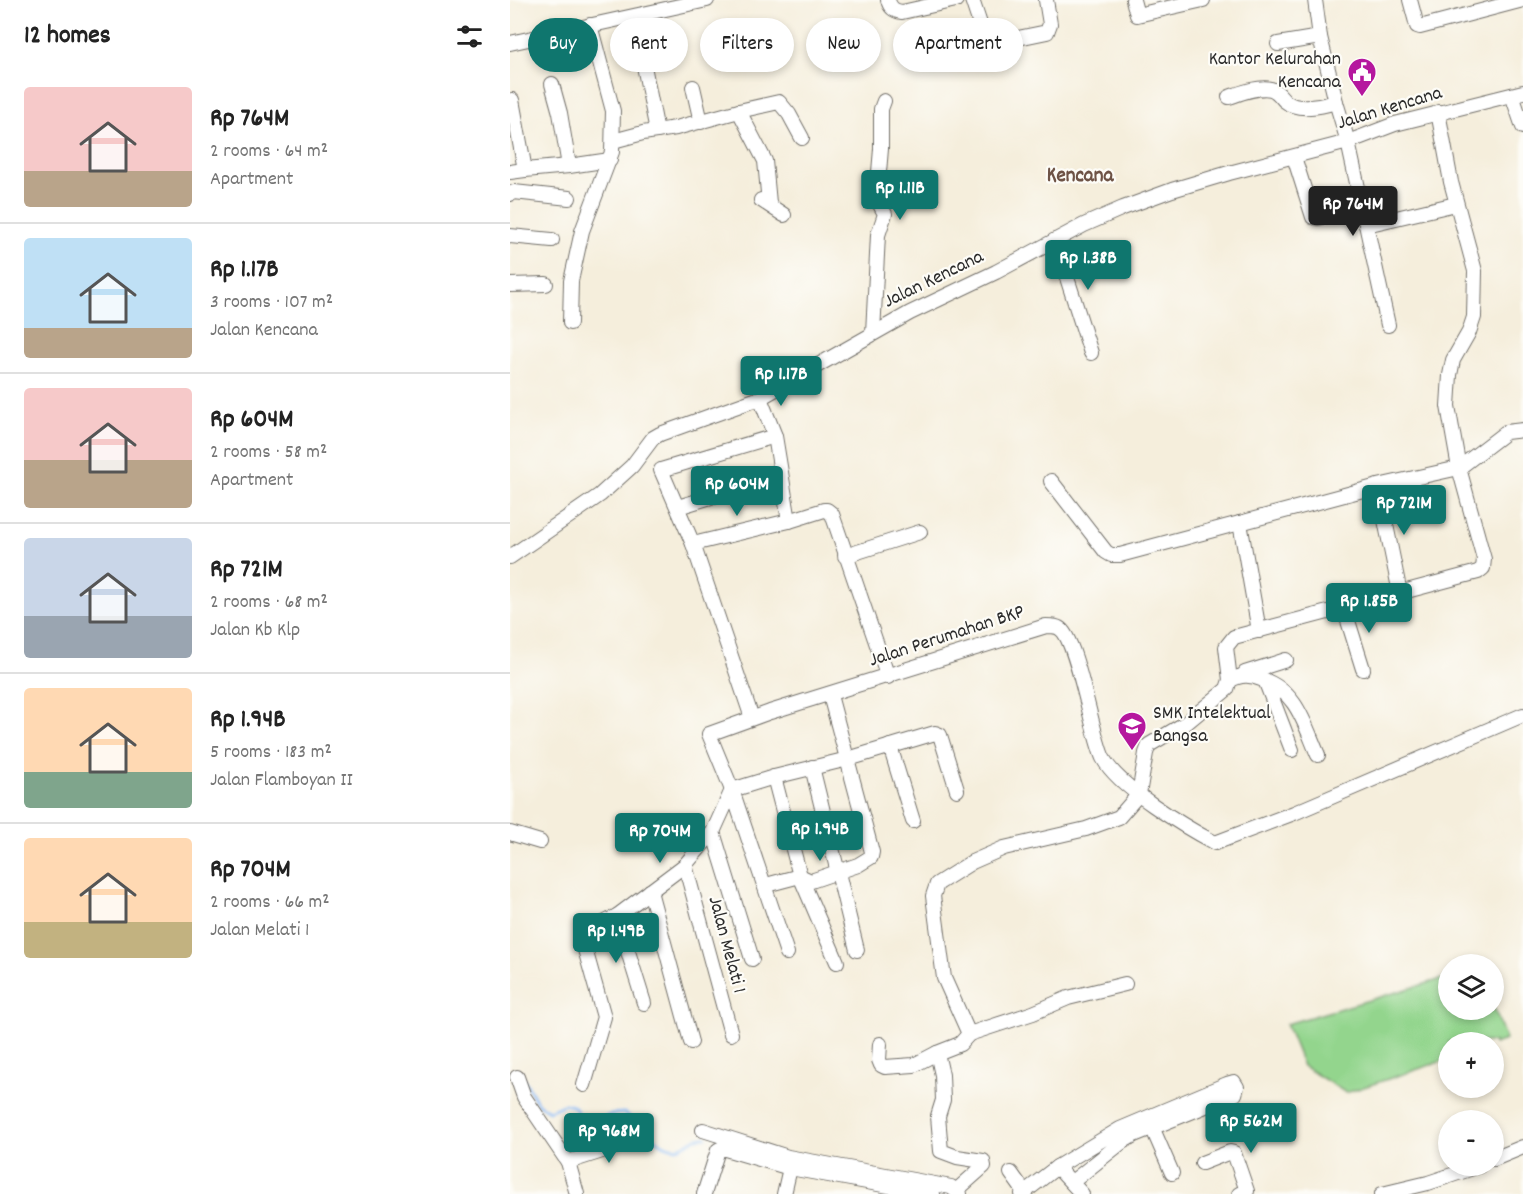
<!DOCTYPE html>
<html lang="en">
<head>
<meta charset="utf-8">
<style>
	:root { --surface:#fff; --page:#f2f2f2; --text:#222; --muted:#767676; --line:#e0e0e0; --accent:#0f766e }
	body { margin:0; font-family:Dekko,sans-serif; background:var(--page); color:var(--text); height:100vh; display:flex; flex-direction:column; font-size:22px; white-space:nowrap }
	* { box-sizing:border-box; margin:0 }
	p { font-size:20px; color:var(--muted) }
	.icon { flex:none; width:33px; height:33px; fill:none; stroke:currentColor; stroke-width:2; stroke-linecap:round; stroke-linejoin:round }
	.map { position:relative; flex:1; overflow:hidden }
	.drawer { display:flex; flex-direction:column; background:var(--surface); width:510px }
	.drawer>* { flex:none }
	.hud { position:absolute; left:18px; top:18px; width:570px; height:54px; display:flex; gap:12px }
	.controls { position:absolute; left:928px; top:954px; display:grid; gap:12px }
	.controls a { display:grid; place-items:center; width:66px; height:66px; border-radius:50%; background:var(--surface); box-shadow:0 3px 9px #0003; font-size:30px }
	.price { position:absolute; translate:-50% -51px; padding:0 14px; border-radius:6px; background:var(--accent); color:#fff; font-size:20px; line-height:39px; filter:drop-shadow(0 2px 3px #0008) }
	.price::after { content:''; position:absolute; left:50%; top:36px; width:18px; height:14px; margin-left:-9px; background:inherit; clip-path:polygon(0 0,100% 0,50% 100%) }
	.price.on { background:#222; color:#fff }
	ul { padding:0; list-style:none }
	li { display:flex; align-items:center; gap:18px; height:150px; padding:0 24px }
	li+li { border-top:2px solid var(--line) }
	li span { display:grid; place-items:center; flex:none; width:168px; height:120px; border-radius:6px; color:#555 }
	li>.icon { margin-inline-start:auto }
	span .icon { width:72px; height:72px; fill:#fffc; stroke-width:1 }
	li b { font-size:26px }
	h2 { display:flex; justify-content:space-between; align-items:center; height:72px; padding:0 24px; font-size:26px }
	.tag { padding:0 21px; border-radius:27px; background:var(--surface); box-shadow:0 3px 9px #0003; font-size:21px; line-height:54px }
	.tag.on { background:var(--accent); color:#fff }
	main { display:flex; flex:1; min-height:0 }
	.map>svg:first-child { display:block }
</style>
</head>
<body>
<main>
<section class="drawer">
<h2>12 homes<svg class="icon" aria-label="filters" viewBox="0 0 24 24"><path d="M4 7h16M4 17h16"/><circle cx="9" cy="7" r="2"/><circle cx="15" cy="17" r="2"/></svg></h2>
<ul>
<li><span style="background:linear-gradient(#f6c9c9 70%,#b9a48a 0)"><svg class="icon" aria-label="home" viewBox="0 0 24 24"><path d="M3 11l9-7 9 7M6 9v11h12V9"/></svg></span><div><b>Rp 764M</b><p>2 rooms · 64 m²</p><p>Apartment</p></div></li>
<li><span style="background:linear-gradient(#bfe0f5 75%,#b9a48a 0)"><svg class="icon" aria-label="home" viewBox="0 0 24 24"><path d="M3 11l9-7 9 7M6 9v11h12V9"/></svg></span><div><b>Rp 1.17B</b><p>3 rooms · 107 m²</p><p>Jalan Kencana</p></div></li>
<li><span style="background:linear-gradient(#f6c9c9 60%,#b9a48a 0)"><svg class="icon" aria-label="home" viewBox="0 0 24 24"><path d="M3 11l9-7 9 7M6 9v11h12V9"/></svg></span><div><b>Rp 604M</b><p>2 rooms · 58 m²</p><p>Apartment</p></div></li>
<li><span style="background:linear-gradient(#c9d6e8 65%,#9aa5b1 0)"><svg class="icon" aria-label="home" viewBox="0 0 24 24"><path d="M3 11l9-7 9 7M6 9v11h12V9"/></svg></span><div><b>Rp 721M</b><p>2 rooms · 68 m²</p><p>Jalan Kb Klp</p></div></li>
<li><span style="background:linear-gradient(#ffd9b3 70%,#7fa58c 0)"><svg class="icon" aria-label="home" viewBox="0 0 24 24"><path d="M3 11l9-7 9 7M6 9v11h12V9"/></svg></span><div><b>Rp 1.94B</b><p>5 rooms · 183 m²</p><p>Jalan Flamboyan II</p></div></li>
<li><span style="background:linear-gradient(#ffd9b3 70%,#c2b280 0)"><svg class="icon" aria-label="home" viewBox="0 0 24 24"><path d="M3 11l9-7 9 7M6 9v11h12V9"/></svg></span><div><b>Rp 704M</b><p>2 rooms · 66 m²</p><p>Jalan Melati 1</p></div></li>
</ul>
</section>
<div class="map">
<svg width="1013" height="1194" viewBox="0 0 1013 1194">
	<rect width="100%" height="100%" fill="#fdfcf7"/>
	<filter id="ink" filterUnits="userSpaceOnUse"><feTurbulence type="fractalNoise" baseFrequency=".0167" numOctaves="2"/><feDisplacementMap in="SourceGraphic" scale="12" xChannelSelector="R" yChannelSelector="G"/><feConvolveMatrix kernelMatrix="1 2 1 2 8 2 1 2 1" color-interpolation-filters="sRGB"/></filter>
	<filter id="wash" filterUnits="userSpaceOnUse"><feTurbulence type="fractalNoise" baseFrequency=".008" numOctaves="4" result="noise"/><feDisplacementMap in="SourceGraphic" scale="24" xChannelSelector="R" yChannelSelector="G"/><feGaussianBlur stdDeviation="1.35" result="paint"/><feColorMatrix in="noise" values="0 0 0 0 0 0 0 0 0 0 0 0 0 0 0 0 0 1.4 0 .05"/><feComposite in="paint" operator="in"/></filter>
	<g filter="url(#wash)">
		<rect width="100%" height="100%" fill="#f5eedc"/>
		<path fill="#93d58d" stroke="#5f805c" stroke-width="1.5" d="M 939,977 L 939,1010 L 984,1010 L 984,1008 L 996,1040 L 984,1044 L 984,1042 L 939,1042 L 939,1059 L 836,1093 L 793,1066 L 776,1024 Z"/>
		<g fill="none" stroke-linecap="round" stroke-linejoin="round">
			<path stroke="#88baf5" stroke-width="3" d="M 13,1078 L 28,1104 L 39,1111 L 55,1104 L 65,1107 L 69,1117 L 87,1122 L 101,1114 L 115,1113 C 129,1123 153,1153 170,1147 C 182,1143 181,1137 196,1137"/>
		</g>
	</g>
	<g filter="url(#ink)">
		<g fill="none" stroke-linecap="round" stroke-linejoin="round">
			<g stroke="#726f69" stroke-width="16">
				<g id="minor">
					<path d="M 378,0 C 380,8 384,11 392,12 L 446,0"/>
					<path d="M 462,0 L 476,42 L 479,44 L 537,32 L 540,24 L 536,0"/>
					<path d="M 623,0 L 627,15 L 693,0"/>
					<path d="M 805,0 L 810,37 L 826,102 L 838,142 L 878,325"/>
					<path d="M 900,0 L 907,26 L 910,27 L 1013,0"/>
					<path d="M 0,43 L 197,0"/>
					<path d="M 768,44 L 810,37"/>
					<path d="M 131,51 L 147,131"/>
					<path d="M 42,84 L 50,113 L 59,166 L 100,160"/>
					<path d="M 183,87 L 191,122"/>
					<path d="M 1002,95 L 1013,127"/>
					<path d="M 719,97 C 731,93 748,86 761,89 C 768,91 770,96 775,101 C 788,112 812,106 826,102"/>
					<path d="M 2,100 L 15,170 L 59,166"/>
					<path d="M 229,111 L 269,102 L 279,114 L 292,138"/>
					<path d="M 103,141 L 133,133 L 166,128 L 229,111 L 255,161 L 259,203"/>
					<path d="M 784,157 L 803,217 L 808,218 L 852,209"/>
					<path d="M 0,172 L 15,170"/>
					<path d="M 0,194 L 4,192 L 59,198"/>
					<path d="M 251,200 L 274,215"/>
					<path d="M 856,225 L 946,204"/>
					<path d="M 0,236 L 42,240"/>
					<path d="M 545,240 L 581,353"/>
					<path d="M 0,285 L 36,284"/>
					<path d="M 60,323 L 61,281 L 72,231 L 102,152 L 103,111 L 80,25"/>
					<path d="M 363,333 L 368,235 L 375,214 L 368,201 L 367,195 L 371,149 L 371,109 L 374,101"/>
					<path d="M 250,398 L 265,436 L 279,521 L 314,510 L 317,510 L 322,514 L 378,677"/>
					<path d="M 541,481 L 596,552 L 601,555 L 610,555 L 868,486 L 949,468 L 996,432 L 1013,430"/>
					<path d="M 868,486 L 890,593"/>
					<path d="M 168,507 L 270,476"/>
					<path d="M 730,523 L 749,631"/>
					<path d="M 183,544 L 279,521"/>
					<path d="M 335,556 L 410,532"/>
					<path d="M 0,557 L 90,495 L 122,466 L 143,438 L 150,434 L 250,398 L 400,313 L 486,272 L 574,225 L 613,208 L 662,190 L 719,173 L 838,142 L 885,124 L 1013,92"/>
					<path d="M 834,608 L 853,669"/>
					<path d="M 735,673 L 776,660"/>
					<path d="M 720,680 C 731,675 739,674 751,679 C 787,691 794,723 808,755"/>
					<path d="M 755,680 L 782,750"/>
					<path d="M 242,718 L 183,544 L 151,470 L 265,436"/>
					<path d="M 380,746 L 403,821"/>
					<path d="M 302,767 L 347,950"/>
					<path d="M 264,777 L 290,876 L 327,962"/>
					<path d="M 222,790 L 264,777 L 338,759 L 425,733 L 430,735 L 447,790"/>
					<path d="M 203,832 L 242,959"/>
					<path d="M 0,833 L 30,842"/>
					<path d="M 175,865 L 221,1034"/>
					<path d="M 256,885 L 290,876 L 301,881 L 348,865 L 361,857 L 362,852 L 320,695"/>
					<path d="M 140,891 L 181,1042"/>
					<path d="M 107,916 L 134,1003"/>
					<path d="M 277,953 L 222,790 L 199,734 L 260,712 L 536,626 C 540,626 546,626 549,628 C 567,637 582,736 593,758 C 608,787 675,827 705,843 L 784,813 L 1013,715"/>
					<path d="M 459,1034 L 434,978 L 423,896 L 427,884 L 462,862 L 494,848 L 576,829 L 609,817 L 629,794 L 636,753 L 639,745 L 676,723 L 717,689 L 720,680 L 716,647 L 724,637 L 968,572 L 973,568 L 974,559 L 949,468 L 938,406 L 940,375 L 943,360 L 959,332 L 964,317 L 965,271 L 941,182 L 928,112"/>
					<path d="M 370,1044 L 369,1060 L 371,1065 L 375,1067 L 404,1065 L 427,1053"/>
					<path d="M 7,1077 L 14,1097 L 58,1162 L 67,1194"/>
					<path d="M 74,1085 L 94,1017 L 71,935 L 107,916 L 175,865 L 203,832 L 222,790"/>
					<path d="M 642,1127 L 662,1173"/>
					<path d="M 193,1130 L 278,1157 L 441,1187 L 450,1194"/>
					<path d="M 984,1159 L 1013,1147"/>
					<path d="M 58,1162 L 117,1143 L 123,1138"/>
					<path d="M 692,1163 L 720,1152 L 724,1153 L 737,1191 L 729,1194"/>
					<path d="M 547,1167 L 572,1194"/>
					<path d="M 501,1173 L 516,1194"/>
					<path d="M 447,1190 L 474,1166 L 473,1161 L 447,1157 L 431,1151 L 428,1116 L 433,1100 L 432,1075 L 427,1053 L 450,1044 L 459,1034 L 523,1013 L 558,998 L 615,984"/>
					<path d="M 194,1194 L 208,1150 L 212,1148 L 280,1168 L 423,1194"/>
					<path d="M 274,1194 L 280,1168"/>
					<path d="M 512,1194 L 547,1167 L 610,1129 L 717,1084 L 724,1082 L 727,1087 L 725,1094 L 624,1135 L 612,1142 L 562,1182"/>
					<path d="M 872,1194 L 918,1183 L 969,1166"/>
				</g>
			</g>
			<use href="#minor" stroke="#fff" stroke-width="14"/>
		</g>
	</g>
	<defs>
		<g id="civic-pin" transform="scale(1.5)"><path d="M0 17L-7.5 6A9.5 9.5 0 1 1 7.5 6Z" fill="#b5179e" stroke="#fdfcf7"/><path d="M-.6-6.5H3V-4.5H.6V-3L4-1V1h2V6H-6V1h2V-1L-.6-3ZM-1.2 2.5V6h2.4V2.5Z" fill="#fff"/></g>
		<g id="school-pin" transform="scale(1.5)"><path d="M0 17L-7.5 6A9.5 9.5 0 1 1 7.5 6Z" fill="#b5179e" stroke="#fdfcf7"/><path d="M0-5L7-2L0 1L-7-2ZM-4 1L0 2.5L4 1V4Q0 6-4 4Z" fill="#fff"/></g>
	</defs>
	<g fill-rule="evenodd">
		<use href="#civic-pin" x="852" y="72"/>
		<use href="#school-pin" x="622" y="726"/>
	</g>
	<g text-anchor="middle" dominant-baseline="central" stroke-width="4.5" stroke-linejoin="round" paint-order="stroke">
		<g font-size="20" fill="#2b2b2b" stroke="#fdfcf7" text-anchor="end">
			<text x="831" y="60">Kantor Kelurahan<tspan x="831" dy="23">Kencana</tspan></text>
			<text x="643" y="714" text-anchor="start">SMK Intelektual<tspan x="643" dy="23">Bangsa</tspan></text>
		</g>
		<g font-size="20" fill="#2b2b2b" stroke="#fdfcf7">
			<text transform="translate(880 109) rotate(-17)">Jalan Kencana</text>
			<text transform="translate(424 280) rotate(-26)">Jalan Kencana</text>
			<text transform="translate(437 637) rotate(-18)">Jalan Perumahan BKP</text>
			<text transform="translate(216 945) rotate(75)">Jalan Melati 1</text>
		</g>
		<g font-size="21" font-weight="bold" fill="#6e5346" stroke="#fdfcf7">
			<text x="570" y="177">Kencana</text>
		</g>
	</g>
</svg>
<div class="controls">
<a><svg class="icon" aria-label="layers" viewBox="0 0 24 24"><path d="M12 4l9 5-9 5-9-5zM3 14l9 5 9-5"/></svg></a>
<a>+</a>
<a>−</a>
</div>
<b class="price" style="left:390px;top:221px">Rp 1.11B</b>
<b class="price on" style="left:843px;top:237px">Rp 764M</b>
<b class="price" style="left:578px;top:291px">Rp 1.38B</b>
<b class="price" style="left:271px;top:407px">Rp 1.17B</b>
<b class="price" style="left:227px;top:517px">Rp 604M</b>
<b class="price" style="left:894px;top:536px">Rp 721M</b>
<b class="price" style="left:859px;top:634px">Rp 1.85B</b>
<b class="price" style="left:310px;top:862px">Rp 1.94B</b>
<b class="price" style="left:150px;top:864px">Rp 704M</b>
<b class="price" style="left:106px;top:964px">Rp 1.49B</b>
<b class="price" style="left:741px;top:1154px">Rp 562M</b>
<b class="price" style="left:99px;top:1164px">Rp 968M</b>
<div class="hud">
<a class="tag on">Buy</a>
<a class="tag">Rent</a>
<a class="tag">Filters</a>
<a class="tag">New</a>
<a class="tag">Apartment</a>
</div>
</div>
</main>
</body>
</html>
